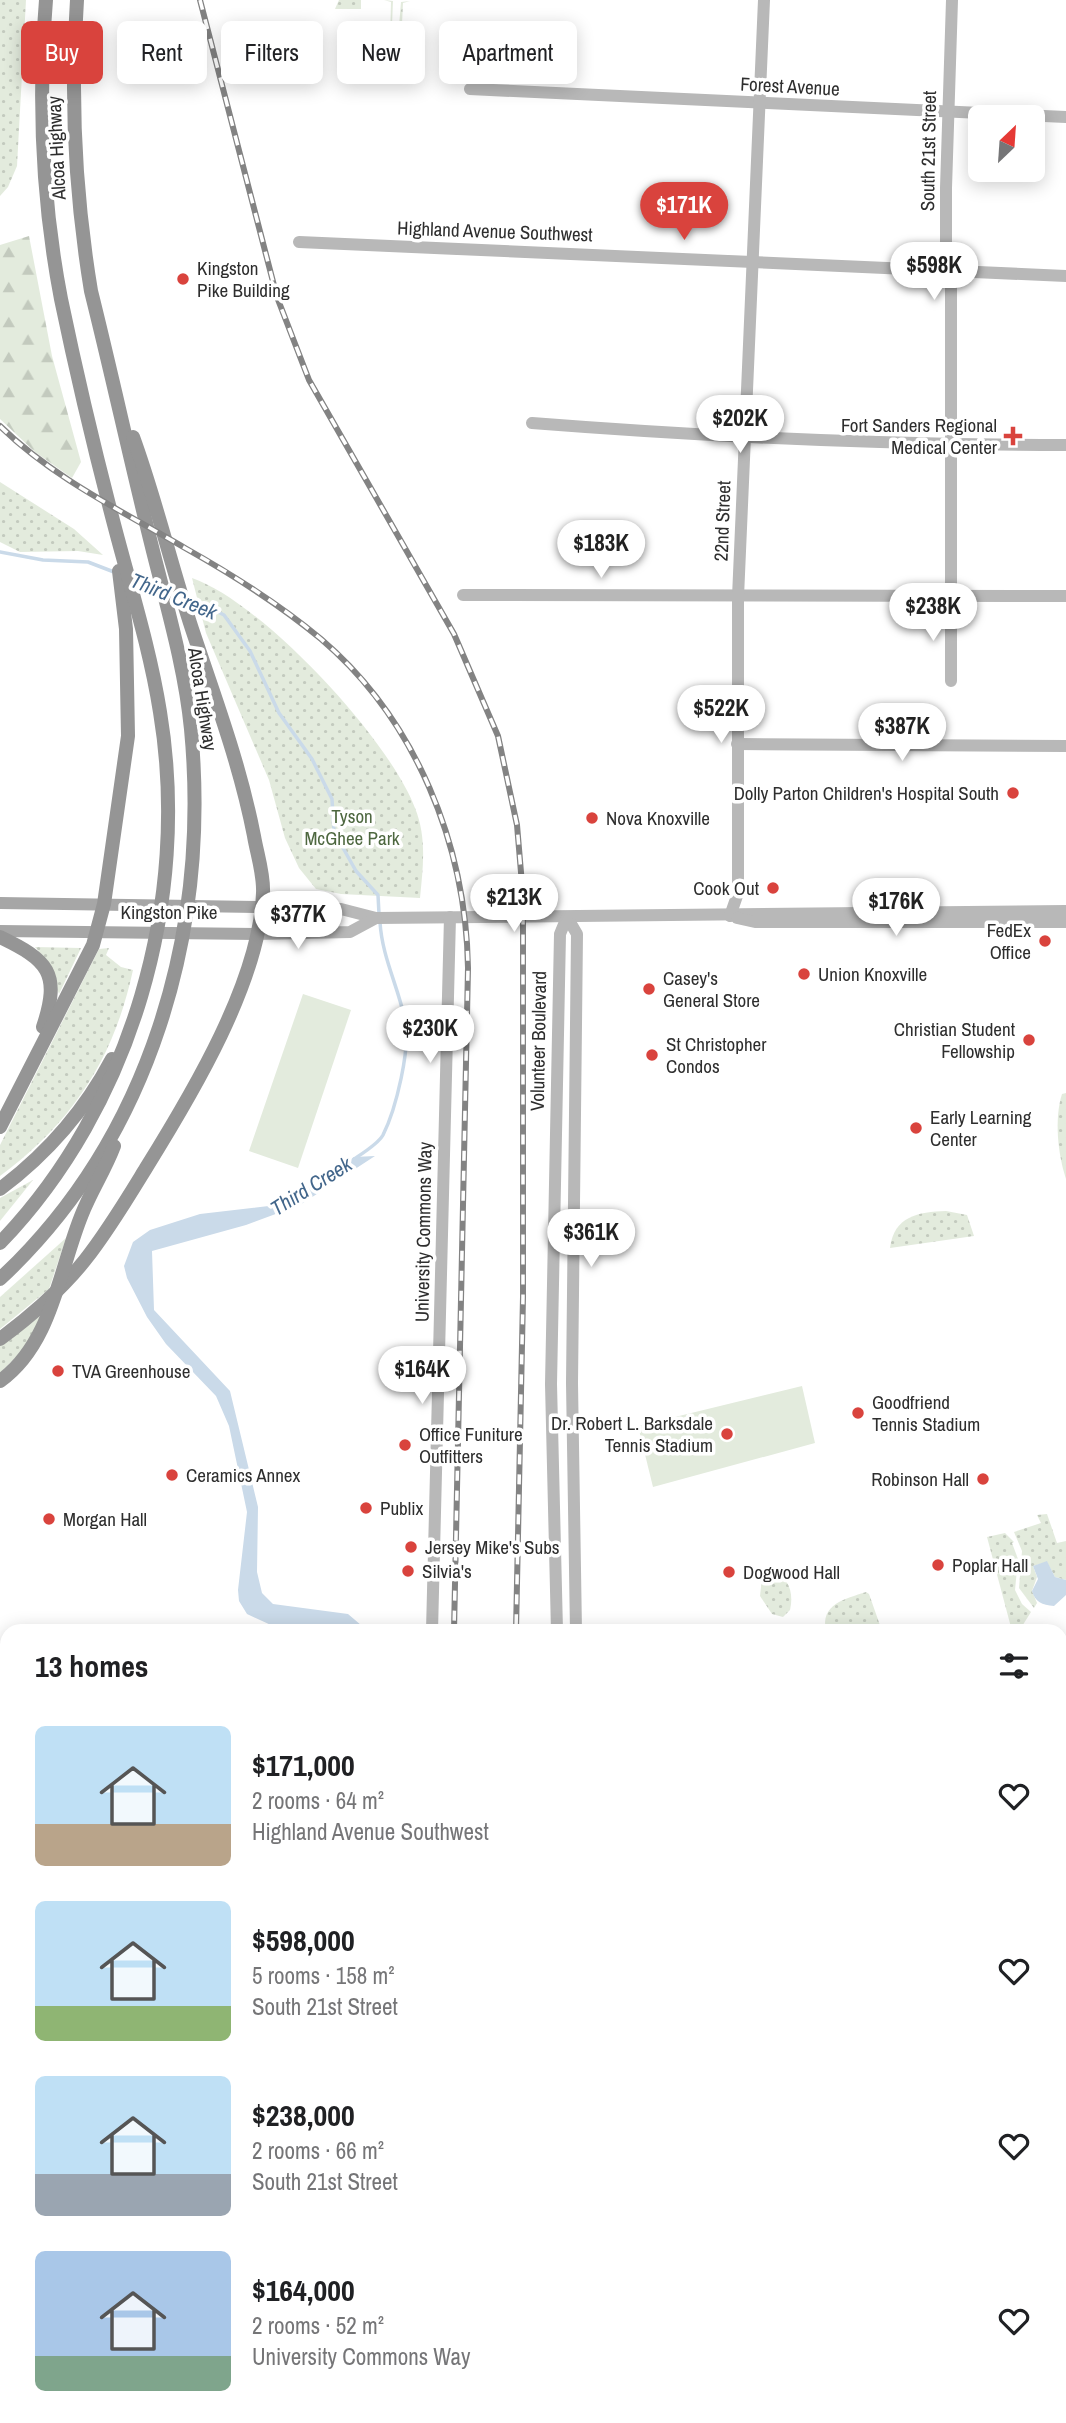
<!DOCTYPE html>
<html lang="en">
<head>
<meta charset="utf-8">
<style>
	:root { --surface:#fff; --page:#f2f2f2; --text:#202124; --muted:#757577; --accent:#d9433d }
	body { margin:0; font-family:"Archivo Narrow",sans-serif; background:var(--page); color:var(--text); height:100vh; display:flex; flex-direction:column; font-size:26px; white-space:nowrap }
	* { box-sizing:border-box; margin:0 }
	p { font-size:23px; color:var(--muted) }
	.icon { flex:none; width:38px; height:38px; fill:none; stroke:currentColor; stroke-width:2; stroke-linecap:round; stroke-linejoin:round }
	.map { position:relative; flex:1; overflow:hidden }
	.drawer { position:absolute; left:0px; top:1624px; width:1068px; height:800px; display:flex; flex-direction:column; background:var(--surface); border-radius:21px 21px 0 0; box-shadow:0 4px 18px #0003 }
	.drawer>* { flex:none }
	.banner { position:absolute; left:21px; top:21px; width:700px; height:63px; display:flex; gap:14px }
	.needle { width:46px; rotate:25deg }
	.tools { position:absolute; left:968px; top:105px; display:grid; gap:14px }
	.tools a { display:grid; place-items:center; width:77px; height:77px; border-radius:10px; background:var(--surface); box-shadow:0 4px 18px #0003; font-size:35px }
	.price { position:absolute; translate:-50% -60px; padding:0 16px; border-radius:24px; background:#fff; color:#222; font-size:23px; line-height:46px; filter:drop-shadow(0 2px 4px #0008) }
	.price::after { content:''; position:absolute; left:50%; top:42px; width:21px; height:16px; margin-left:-10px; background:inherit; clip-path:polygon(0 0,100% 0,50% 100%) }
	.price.selected { background:var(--accent); color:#fff }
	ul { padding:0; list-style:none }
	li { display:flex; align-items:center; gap:21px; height:175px; padding:0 35px }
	li span { display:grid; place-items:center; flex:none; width:196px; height:140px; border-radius:10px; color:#555 }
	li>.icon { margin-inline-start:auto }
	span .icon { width:84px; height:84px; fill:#fffc; stroke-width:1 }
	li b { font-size:30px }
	h2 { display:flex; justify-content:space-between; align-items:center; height:84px; padding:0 35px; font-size:30px }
	.chip { padding:0 24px; border-radius:10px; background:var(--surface); box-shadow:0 4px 18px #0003; font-size:24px; line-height:63px }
	.chip.selected { background:var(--accent); color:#fff }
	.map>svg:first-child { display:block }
</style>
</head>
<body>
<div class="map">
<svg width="1066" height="2423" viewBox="0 0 1066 2423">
	<defs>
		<pattern id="green-dots" width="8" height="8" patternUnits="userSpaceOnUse" patternTransform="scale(1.75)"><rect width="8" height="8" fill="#e3ebdd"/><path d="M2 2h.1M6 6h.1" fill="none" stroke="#c3cabe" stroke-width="1.8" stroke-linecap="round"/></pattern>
		<pattern id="forest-firs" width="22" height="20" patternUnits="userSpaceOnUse" patternTransform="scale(1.75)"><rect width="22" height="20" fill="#e3ebdd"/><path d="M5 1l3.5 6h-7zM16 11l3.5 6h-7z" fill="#c3cabe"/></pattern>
	</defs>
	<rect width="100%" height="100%" fill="#fff"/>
	<g fill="url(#green-dots)">
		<path d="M 0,0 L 26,0 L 17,166 L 8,187 L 0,196 Z"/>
		<path d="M 339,0 L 361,0 L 361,9 L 335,9 Z"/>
		<path d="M 384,0 L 393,1 L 392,25 L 399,26 L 401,2 L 410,1 L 403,3 L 401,45 L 408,47 L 400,46 L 400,39 L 392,39 L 390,47 L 383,46 L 390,43 L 391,2 Z"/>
		<path d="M 0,482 L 74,529 L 103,555 L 78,551 L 20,552 L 0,542 Z"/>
		<path d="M 192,578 C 262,602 389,739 415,808 C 427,838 423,867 420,898 L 341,894 L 316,889 L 299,868 L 285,838 L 269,780 L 206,633 Z"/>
		<path d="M 35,947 L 81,948 L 59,994 L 43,956 Z"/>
		<path d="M 109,948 L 106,955 L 121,967 L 133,970 C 114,1058 73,1122 0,1176 L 0,1145 L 99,949 Z"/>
		<path d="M 1066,1093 L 1066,1179 C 1058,1155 1054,1119 1062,1094 Z"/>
		<path d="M 33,1180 L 0,1221 L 0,1198 Z"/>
		<path d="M 946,1211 L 967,1215 L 974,1236 L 890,1248 C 894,1216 918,1212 946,1211 Z"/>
		<path d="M 66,1238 L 49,1289 L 0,1329 L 0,1297 Z"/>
		<path d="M 44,1313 L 24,1349 L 0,1373 L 0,1345 Z"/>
		<path d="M 1047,1514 L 1057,1543 L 1066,1541 L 1066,1580 L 1055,1577 L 1047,1562 L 1033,1566 L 1037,1577 L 1032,1591 L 1037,1603 L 1034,1608 L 1019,1588 L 1022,1551 L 1014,1532 L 1041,1523 L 1037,1515 Z"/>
		<path d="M 1005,1533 L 1014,1542 L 1012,1543 L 1018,1559 L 1015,1590 L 1022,1604 L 1031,1612 L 1019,1631 L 1012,1631 L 987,1537 Z"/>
		<path d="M 771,1571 C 789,1576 794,1593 790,1610 L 783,1617 L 772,1614 L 760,1596 L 762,1578 Z"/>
		<path d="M 866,1592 L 869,1594 L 882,1631 L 826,1631 C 820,1604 845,1599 866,1592 Z"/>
		<path d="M 1066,1827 L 1066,1953 L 1061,1954 L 1060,1828 Z"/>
		<path d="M 7,2385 L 7,2417 L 245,2417 L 246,2423 L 0,2423 L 0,2387 Z"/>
	</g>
	<path fill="url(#forest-firs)" d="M 29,236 L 52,356 L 81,462 L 72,478 L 35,452 L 0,419 L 0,245 Z"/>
	<g fill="#e3ebdd">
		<path d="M 303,994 L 351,1010 L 298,1168 L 249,1151 Z"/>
		<path d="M 802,1386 L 815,1443 L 653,1487 L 638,1426 Z"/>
		<path d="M 559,2417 L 737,2417 L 743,2423 L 577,2423 Z"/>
	</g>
	<g fill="#cadae9">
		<path d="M 375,1156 L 300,1205 L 246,1225 L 152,1251 L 154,1310 L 230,1391 L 258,1507 L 257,1572 L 262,1593 L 273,1604 L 348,1614 L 368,1631 L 284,1631 L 247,1614 L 239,1601 L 238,1590 L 247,1512 L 229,1426 L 216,1396 L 166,1344 L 147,1317 L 127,1278 L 124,1266 L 133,1242 L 150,1230 L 200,1214 L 277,1205 L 329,1176 L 354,1157 Z"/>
		<path d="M 1047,1561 L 1055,1577 L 1066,1580 L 1066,1595 L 1054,1606 C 1042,1605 1035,1602 1032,1591 L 1038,1579 L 1033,1566 Z"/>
		<path d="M 393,2417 L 458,2417 L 458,2423 L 394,2423 Z"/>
	</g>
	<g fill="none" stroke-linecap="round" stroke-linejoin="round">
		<g stroke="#cadae9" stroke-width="3.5">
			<path d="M 0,552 L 43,560 L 88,562 L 114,572"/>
			<path d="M 135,579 L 157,587"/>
			<path d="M 188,597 L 224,615 L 250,651 L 279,713 L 312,759 L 332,799 L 334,832 L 356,871 L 378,895 L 379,914"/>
			<path d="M 354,1159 C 363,1153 378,1144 383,1135 C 396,1109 411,1048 405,1020 C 398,986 382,957 380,922"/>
		</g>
		<g stroke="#b8b8b8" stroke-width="12">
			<path d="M 470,89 L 1066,117"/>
			<path d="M 299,242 L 1066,276"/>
			<path d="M 532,423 C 710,437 888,445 1066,445"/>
			<path d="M 463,595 L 1066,596"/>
			<path d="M 951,681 L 951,281 L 946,257 L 946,188 L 952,0"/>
			<path d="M 737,744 L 1066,746"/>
			<path d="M 261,907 L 341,909 L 376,918 L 1066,911"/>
			<path d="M 730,916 L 738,893 L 738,597 L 764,0"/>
			<path d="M 567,917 L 577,934 L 572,1383 L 576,1631"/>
			<path d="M 737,918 L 755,922 L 1066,922"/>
			<path d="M 256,934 L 350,932 L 376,918"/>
			<path d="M 432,1631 L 450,917"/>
			<path d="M 557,1631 L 551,1384 L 560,934 L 567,917"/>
			<path d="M 0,1917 L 7,1915"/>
			<path d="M 1060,2009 L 1066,2007"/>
			<path d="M 1060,2030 L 1066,2028"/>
		</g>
		<g stroke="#a6a6a6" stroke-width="12">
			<path d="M 0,903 L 261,907"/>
			<path d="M 0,931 L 256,934"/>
		</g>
		<g stroke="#959595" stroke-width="14">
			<path d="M 0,937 C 48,960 61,973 43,1027"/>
			<path d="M 0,1127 L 93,945 L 104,904 L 128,736 L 126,629 L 119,571"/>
			<path d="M 0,1189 C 48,1153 84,1112 112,1059"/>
			<path d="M 0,1243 C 132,1106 191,899 160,712 C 150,649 131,589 115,528 C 95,452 77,376 61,299 C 42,200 38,100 46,0"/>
			<path d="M 0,1279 C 151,1138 210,931 191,729 C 185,667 166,604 151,543 C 130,459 112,375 91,291 C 75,194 70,99 77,0"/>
			<path d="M 0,1339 C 31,1316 61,1290 85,1260 C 108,1231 127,1199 146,1168 C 192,1094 260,981 263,893 C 264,874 257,854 254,836 C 240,764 215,698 192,629 C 171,565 156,500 133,437"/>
			<path d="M 0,1381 C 52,1344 59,1270 82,1214 C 91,1191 105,1170 114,1146"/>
		</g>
		<g stroke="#838383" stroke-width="6">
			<g id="rail">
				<path d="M 200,0 L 277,297 L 309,380 L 454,634 L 498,736 L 517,825 L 523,896 L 523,1297 L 516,1631"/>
				<path d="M 0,426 C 53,478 122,511 185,548 C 233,575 279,604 321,639 C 416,720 466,845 468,968 L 454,1631"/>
				<path d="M 516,2417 L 518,2423"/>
				<path d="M 1024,2417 L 1049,2423"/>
			</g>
		</g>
		<use href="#rail" stroke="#fff" stroke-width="3.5" stroke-dasharray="10" stroke-linecap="butt"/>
	</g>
	<g fill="#d9433d" stroke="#fff" stroke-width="2.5">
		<circle cx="183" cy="279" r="7"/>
		<path d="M1009.5 425.5h7v7h7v7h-7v7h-7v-7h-7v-7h7z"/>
		<circle cx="1013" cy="793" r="7"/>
		<circle cx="592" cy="818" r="7"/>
		<circle cx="773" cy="888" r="7"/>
		<circle cx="1045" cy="941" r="7"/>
		<circle cx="804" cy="974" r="7"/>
		<circle cx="649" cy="989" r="7"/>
		<circle cx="1029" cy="1040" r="7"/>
		<circle cx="652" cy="1055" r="7"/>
		<circle cx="916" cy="1128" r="7"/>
		<circle cx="58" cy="1371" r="7"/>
		<circle cx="858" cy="1413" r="7"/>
		<circle cx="727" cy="1434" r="7"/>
		<circle cx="405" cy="1445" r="7"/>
		<circle cx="172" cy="1475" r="7"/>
		<circle cx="983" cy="1479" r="7"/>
		<circle cx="366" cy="1508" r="7"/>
		<circle cx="49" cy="1519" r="7"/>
		<circle cx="411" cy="1547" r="7"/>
		<circle cx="938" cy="1565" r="7"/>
		<circle cx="408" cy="1571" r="7"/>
		<circle cx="729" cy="1572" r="7"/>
	</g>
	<g text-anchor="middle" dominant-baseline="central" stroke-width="7" stroke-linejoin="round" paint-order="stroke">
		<g font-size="19" fill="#2e2e2e" stroke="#fff">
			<text transform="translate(790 86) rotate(3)">Forest Avenue</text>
			<text transform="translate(56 148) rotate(-93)">Alcoa Highway</text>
			<text transform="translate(928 151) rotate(-89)">South 21st Street</text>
			<text transform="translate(495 231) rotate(2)">Highland Avenue Southwest</text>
			<text transform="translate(722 521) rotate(-88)">22nd Street</text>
			<text transform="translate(203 699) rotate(81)">Alcoa Highway</text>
			<text x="169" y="912">Kingston Pike</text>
			<text transform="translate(538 1041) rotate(-89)">Volunteer Boulevard</text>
			<text transform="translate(423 1232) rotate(-89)">University Commons Way</text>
		</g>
		<g font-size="19" fill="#2e2e2e" stroke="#fff" text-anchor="start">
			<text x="197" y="268">Kingston<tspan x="197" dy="22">Pike Building</tspan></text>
			<text x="997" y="425" text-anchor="end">Fort Sanders Regional<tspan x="997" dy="22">Medical Center</tspan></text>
			<text x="999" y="793" text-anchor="end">Dolly Parton Children's Hospital South</text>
			<text x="606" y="818">Nova Knoxville</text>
			<text x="759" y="888" text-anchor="end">Cook Out</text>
			<text x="1031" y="930" text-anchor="end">FedEx<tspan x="1031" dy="22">Office</tspan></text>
			<text x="818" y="974">Union Knoxville</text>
			<text x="663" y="978">Casey's<tspan x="663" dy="22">General Store</tspan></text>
			<text x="1015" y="1029" text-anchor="end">Christian Student<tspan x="1015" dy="22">Fellowship</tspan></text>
			<text x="666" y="1044">St Christopher<tspan x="666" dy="22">Condos</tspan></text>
			<text x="930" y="1117">Early Learning<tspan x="930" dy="22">Center</tspan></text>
			<text x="72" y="1371">TVA Greenhouse</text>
			<text x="872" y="1402">Goodfriend<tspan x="872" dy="22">Tennis Stadium</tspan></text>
			<text x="713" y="1423" text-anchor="end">Dr. Robert L. Barksdale<tspan x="713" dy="22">Tennis Stadium</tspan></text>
			<text x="419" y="1434">Office Funiture<tspan x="419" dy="22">Outfitters</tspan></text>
			<text x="186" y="1475">Ceramics Annex</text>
			<text x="969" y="1479" text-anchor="end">Robinson Hall</text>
			<text x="380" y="1508">Publix</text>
			<text x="63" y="1519">Morgan Hall</text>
			<text x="425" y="1547">Jersey Mike's Subs</text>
			<text x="952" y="1565">Poplar Hall</text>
			<text x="422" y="1571">Silvia's</text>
			<text x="743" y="1572">Dogwood Hall</text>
		</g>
		<g font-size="19" fill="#4d673f" stroke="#fff">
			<text x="352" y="816">Tyson<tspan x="352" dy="22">McGhee Park</tspan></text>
		</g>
		<g font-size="21" font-style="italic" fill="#42668b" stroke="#fff">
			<text transform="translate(174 596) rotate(22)">Third Creek</text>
			<text transform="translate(311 1186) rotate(-32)">Third Creek</text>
		</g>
	</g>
</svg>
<div class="tools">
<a><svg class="needle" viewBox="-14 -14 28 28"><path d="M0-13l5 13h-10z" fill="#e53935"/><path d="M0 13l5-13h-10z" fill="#757577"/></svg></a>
</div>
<b class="price selected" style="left:684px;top:242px">$171K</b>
<b class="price" style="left:934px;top:302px">$598K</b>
<b class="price" style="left:740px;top:455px">$202K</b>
<b class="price" style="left:601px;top:580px">$183K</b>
<b class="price" style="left:933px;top:643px">$238K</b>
<b class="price" style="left:721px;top:745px">$522K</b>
<b class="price" style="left:902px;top:763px">$387K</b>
<b class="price" style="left:514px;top:934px">$213K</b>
<b class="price" style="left:896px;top:938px">$176K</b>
<b class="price" style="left:298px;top:951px">$377K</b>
<b class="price" style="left:430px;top:1065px">$230K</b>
<b class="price" style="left:591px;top:1269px">$361K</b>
<b class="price" style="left:422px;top:1406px">$164K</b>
<div class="banner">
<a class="chip selected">Buy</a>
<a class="chip">Rent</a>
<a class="chip">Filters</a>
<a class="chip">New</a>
<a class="chip">Apartment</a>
</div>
<section class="drawer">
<h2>13 homes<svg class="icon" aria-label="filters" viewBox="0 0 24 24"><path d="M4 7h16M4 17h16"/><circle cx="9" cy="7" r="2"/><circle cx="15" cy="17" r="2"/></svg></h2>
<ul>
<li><span style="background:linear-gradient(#bfe0f5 70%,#b9a48a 0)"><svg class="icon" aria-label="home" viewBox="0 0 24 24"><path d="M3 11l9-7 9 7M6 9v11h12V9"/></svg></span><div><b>$171,000</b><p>2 rooms · 64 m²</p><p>Highland Avenue Southwest</p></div><svg class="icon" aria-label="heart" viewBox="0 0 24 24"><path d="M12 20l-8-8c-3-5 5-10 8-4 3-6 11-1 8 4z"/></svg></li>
<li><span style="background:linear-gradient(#bfe0f5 75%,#8fb573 0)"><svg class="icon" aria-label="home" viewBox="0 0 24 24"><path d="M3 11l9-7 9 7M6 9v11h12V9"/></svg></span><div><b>$598,000</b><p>5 rooms · 158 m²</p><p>South 21st Street</p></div><svg class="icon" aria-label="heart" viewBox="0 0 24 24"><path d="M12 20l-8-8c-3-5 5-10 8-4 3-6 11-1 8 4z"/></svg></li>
<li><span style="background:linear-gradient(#bfe0f5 70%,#9aa5b1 0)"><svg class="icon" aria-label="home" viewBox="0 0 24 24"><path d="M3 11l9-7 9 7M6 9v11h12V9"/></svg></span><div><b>$238,000</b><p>2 rooms · 66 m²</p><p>South 21st Street</p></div><svg class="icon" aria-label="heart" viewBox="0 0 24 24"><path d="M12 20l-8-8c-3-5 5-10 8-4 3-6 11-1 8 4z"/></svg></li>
<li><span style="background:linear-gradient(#a9c7e8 75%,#7fa58c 0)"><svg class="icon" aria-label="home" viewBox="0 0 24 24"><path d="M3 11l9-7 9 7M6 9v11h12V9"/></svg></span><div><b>$164,000</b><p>2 rooms · 52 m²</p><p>University Commons Way</p></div><svg class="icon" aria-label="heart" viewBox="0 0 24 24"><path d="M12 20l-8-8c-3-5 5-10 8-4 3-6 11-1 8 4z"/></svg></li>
</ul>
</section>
</div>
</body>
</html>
